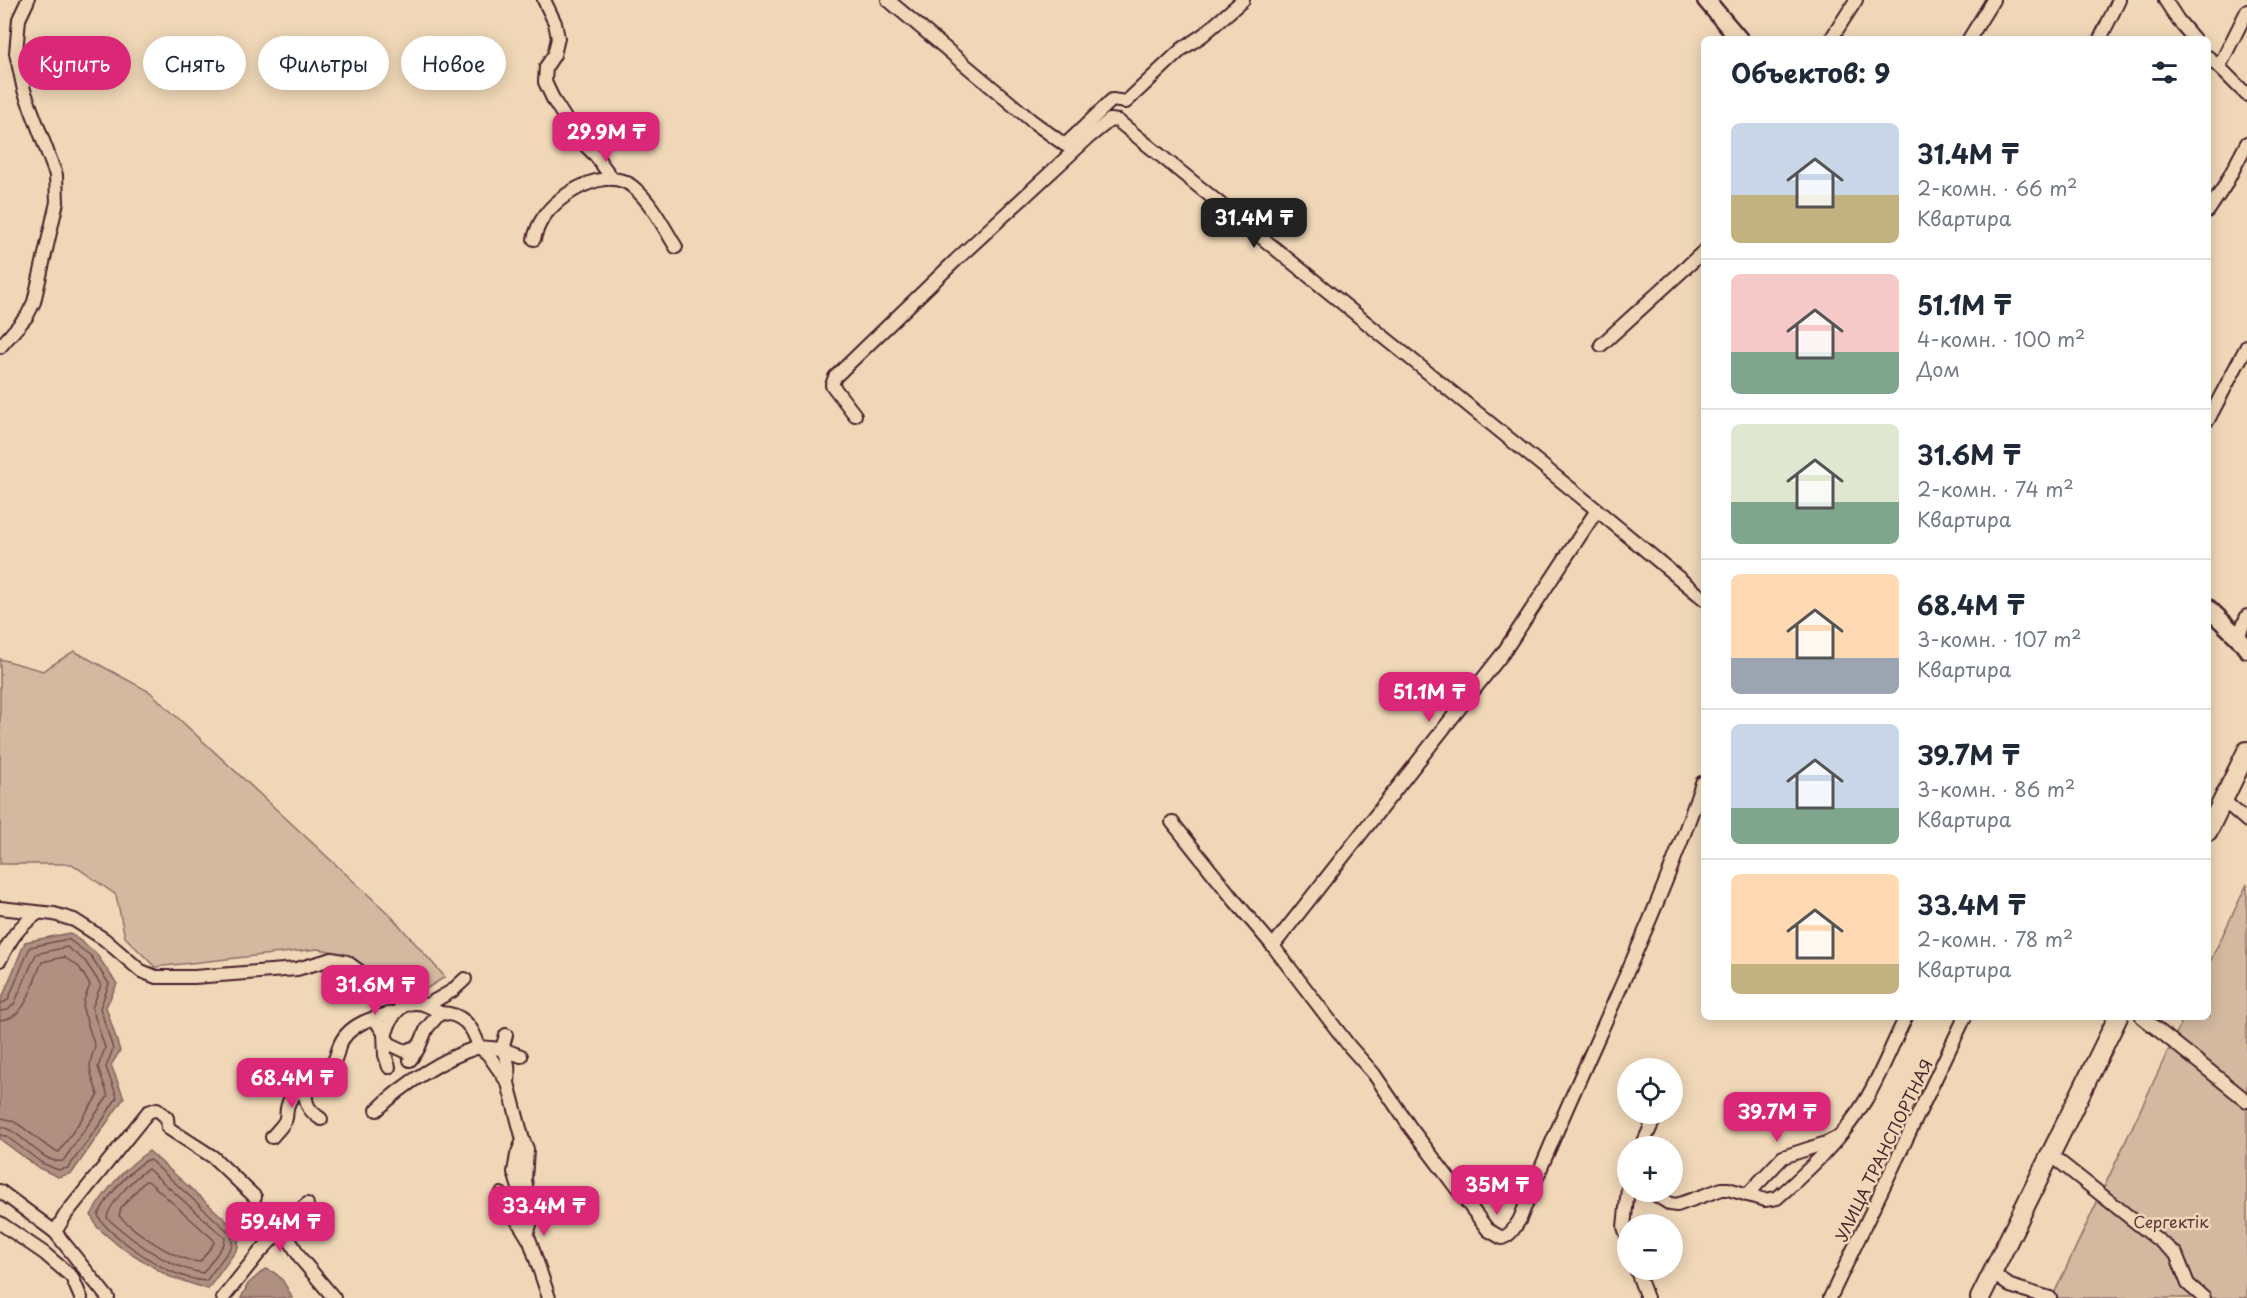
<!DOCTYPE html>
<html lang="ru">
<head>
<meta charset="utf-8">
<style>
	:root { --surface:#fff; --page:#f6f6f7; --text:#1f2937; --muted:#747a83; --line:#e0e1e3; --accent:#db2777 }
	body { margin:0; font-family:"Playpen Sans",sans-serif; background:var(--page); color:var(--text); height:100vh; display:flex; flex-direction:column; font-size:22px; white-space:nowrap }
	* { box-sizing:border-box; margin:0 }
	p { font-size:20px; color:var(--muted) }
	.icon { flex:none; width:33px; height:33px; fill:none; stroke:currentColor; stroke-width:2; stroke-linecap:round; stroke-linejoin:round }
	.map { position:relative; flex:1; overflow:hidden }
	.sheet { position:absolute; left:1701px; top:36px; width:510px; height:984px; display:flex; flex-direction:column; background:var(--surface); border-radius:9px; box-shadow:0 3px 15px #0003 }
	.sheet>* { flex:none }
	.hud { position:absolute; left:18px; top:36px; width:570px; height:54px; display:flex; gap:12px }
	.fabs { position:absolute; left:1617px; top:1058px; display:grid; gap:12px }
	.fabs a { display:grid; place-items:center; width:66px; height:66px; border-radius:50%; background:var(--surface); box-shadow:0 3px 15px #0003; font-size:30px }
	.price { position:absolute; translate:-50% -51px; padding:0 14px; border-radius:12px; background:var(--accent); color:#fff; font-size:20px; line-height:39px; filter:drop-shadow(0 2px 3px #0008) }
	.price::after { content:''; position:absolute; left:50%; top:36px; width:18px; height:14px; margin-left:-9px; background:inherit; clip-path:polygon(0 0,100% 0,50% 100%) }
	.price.on { background:#222; color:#fff }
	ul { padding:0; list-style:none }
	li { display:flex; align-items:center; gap:18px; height:150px; padding:0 30px }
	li+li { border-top:2px solid var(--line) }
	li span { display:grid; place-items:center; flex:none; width:168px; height:120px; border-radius:9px; color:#555 }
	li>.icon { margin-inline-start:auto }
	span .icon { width:72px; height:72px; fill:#fffc; stroke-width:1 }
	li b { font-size:26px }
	h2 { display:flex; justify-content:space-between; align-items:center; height:72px; padding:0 30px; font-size:26px }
	.tag { padding:0 21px; border-radius:27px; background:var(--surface); box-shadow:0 3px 15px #0003; font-size:21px; line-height:54px }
	.tag.on { background:var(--accent); color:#fff }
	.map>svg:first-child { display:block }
</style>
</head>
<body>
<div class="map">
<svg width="2247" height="1298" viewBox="0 0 2247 1298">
	<rect width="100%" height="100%" fill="#efd7b7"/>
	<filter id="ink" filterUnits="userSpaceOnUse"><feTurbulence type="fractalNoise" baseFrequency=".0167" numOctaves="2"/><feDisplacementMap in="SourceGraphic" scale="12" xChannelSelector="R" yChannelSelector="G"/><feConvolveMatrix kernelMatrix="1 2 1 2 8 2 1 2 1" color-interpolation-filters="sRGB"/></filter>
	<g filter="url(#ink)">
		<g fill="#d4b9a0" stroke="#8f6c66" stroke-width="1.5">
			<path d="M 74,651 L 150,692 L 391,916 L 445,977 L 426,989 L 403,995 L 342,953 L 318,949 L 155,967 L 125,937 L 116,895 L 72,864 L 0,864 L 0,659 L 43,671 Z"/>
			<path d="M 2247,884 L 2247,1298 L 2052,1298 L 2184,1017 L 2208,1017 L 2208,966 Z"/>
		</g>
		<g fill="#b09181" stroke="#87635f" stroke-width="1.5">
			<path d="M 70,933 L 95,952 L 117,984 L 106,1007 L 120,1051 L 111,1065 L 124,1098 L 72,1173 L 58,1177 L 39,1168 L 0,1139 L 0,1003 L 25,942 Z"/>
			<path d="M 149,1151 L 239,1232 L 238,1248 L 208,1289 L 168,1276 L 119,1246 L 97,1227 L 91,1215 C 106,1189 124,1168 149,1151 Z"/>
			<path d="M 265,1269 C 280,1272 286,1285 292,1298 L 241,1298 L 248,1284 Z"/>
		</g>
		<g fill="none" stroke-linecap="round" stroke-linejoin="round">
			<g stroke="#734d4d" stroke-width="1.5">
				<path d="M 0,1004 L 8,1000 L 30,947 L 68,939 L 91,956 L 109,984 L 100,1008 L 113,1049 L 106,1067 L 117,1097 L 102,1121 L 68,1168 L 58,1170 L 42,1163 L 6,1136 L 0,1135"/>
				<path d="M 0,1011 L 8,1010 L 14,1004 L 36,954 L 67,947 L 85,961 L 101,985 L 92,1008 L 105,1048 L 98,1067 L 108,1096 L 63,1161 C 41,1165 22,1129 0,1127"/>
				<path d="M 0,1020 C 28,1019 32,982 42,962 L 64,957 L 79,967 L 90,985 L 84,1000 L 83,1009 L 95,1047 C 86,1070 91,1072 98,1095 L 59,1152 C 37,1145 23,1119 0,1118"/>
				<path d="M 147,1160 L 150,1160 L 232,1235 L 232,1246 L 206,1281 C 195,1280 181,1276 170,1271 C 153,1263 103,1231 98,1215 C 110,1193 127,1173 147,1160 Z"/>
				<path d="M 148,1169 L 225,1238 L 224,1244 L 203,1273 C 168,1268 133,1241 107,1218 C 108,1205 136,1175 148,1169 Z"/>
				<path d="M 148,1181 L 214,1240 L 214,1243 L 200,1262 C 174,1260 137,1233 119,1216 L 121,1208 L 145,1181 Z"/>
			</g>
			<g stroke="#4a1f2b" stroke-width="16">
				<g id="street">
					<path d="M 544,0 L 555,23 L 558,38 L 554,55 L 546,67 L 545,82 L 554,101 L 577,137 L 596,156 L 611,177"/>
					<path d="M 888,0 L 1032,121 L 1065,145 L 1112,100 L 1126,102 L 1182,49 L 1203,35 L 1243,0"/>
					<path d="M 2165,0 L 2178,20 L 2194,39"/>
					<path d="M 2247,11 L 2219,67 L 2247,95"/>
					<path d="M 1831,39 L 1856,0"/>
					<path d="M 1969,39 L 1993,0"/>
					<path d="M 2100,39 L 2119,0"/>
					<path d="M 2208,57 L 2219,67"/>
					<path d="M 2208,211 L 2224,187 L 2247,143"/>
					<path d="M 534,239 C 536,231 539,224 543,218 C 559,193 608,165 633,187 C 652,203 663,226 676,247"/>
					<path d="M 1601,345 L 1704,251"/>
					<path d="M 0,347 L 27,316 L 34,302 L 57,202 L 56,175 L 24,90 L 16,53 L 19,19 L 28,0"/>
					<path d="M 855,415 L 832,385 L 835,377 L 956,260 L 1089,137 L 1110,120 L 1118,121 L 1597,510 L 1704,599"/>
					<path d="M 2208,420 L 2247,346"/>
					<path d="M 2238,637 L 2247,616"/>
					<path d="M 2223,800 L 2247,821"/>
					<path d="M 1172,822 L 1235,901 L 1273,946 L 1350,1047 L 1374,1074 L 1410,1127 L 1488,1230 L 1502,1238 C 1511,1235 1515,1227 1520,1219 C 1578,1072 1652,933 1702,783 L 1704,783"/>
					<path d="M 0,908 L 54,914 L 74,920 L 104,939 L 141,971 L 156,977 L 194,977 L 297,969 L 332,959 L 347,962 L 397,999 L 410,1003"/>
					<path d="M 1273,946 L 1503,653 L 1597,510"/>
					<path d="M 0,960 C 11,938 18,927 38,913"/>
					<path d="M 429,1004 L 452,991 L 465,979"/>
					<path d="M 2142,1017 L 2247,1101"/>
					<path d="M 374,1018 L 384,1033 L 385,1055 L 389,1067"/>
					<path d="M 506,1035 L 502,1049 L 521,1056"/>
					<path d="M 419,1046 L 405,1051 L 390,1044 L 385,1037 C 393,1006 411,992 440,1013"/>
					<path d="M 410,1060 L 418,1049 L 427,1028 L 440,1013 C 463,1013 473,1027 479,1047 L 502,1049 C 509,1060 509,1070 508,1083"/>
					<path d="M 308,1083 C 303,1100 306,1109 321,1119"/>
					<path d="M 377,1110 C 402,1085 445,1057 479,1047 L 488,1054 L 508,1083 L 523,1140 L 517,1155 L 514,1172 L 522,1198 L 532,1218 L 527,1235"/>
					<path d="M 272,1137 C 276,1132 285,1124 286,1118 C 287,1111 286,1107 290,1100 C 300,1086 317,1080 329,1068 C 336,1061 336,1056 339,1047 C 347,1024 374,1017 396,1012"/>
					<path d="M 523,1140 L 527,1149 L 525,1180 L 528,1196"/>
					<path d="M 1642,1146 L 1657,1113"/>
					<path d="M 2051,1155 L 2176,1254 L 2188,1284 L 2204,1298"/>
					<path d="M 1628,1188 L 1624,1227 L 1628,1239"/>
					<path d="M 0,1191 L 55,1232 L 108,1298"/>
					<path d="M 1649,1191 L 1670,1204 L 1677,1205 L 1722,1189 L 1728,1189 L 1765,1200 L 1777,1198 C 1810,1169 1842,1139 1865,1101 C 1881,1075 1892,1044 1906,1017"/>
					<path d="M 501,1194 L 530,1241 L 549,1298"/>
					<path d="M 1747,1195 L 1783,1157 L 1826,1143 L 1836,1138"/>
					<path d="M 0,1223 L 44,1253 L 72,1277 L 81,1298"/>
					<path d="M 55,1232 L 66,1214 L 148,1112 L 157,1109 L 167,1118 L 168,1128 L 213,1157 L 255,1197"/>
					<path d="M 277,1234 L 284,1224 L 307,1204"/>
					<path d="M 1636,1269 L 1647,1298"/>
					<path d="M 1992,1273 L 2010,1286 L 2050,1298"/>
					<path d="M 223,1298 L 259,1253 L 277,1234 L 289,1239 L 301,1259 L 334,1298"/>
					<path d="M 1830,1298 L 1965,1017"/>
				</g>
			</g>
			<g stroke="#4a1f2b" stroke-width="21">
				<g id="secondary">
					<path d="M 1706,0 L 1739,39"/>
					<path d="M 2208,608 L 2238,637 L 2247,649"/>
				</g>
			</g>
			<g stroke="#4a1f2b" stroke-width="22">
				<g id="primary">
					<path d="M 2208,831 L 2247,751"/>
					<path d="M 1980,1298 L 2118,1017"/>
				</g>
			</g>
			<use href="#street" stroke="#efd7b7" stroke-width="12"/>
			<use href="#secondary" stroke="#efd7b7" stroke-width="16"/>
			<use href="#primary" stroke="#efd7b7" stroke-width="18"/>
		</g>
	</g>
	<g text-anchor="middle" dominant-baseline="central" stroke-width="5" stroke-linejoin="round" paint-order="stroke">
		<g font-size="16" fill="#4a1f2b" stroke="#efd7b7">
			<text transform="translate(1883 1150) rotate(-64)">УЛИЦА ТРАНСПОРТНАЯ</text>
		</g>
		<g font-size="16" fill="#5f363d" stroke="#efd7b7">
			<text x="2171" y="1221">Сергектік</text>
		</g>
	</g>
</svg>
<div class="fabs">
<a><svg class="icon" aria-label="locate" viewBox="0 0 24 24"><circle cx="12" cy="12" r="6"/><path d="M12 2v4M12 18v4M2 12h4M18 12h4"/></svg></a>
<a>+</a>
<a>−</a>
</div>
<b class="price" style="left:606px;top:163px">29.9M ₸</b>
<b class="price on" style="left:1254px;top:249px">31.4M ₸</b>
<b class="price" style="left:1429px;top:723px">51.1M ₸</b>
<b class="price" style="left:375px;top:1016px">31.6M ₸</b>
<b class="price" style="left:292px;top:1109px">68.4M ₸</b>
<b class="price" style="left:1777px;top:1143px">39.7M ₸</b>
<b class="price" style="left:1497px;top:1216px">35M ₸</b>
<b class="price" style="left:544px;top:1237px">33.4M ₸</b>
<b class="price" style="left:280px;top:1253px">59.4M ₸</b>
<div class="hud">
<a class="tag on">Купить</a>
<a class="tag">Снять</a>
<a class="tag">Фильтры</a>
<a class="tag">Новое</a>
</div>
<section class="sheet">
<h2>Объектов: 9<svg class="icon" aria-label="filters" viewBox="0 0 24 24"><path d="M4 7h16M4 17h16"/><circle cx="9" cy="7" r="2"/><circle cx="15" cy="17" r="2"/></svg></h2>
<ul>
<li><span style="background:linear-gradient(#c9d6e8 60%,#c2b280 0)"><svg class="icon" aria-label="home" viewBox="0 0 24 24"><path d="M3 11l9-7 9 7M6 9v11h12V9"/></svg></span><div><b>31.4M ₸</b><p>2-комн. · 66 m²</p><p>Квартира</p></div></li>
<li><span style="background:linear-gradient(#f6c9c9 65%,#7fa58c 0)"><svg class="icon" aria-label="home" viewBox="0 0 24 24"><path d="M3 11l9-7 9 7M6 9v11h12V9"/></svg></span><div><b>51.1M ₸</b><p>4-комн. · 100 m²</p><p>Дом</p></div></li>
<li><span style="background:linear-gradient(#dfe7d0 65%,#7fa58c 0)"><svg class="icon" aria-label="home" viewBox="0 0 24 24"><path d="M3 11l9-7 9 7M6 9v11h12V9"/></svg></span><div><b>31.6M ₸</b><p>2-комн. · 74 m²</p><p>Квартира</p></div></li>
<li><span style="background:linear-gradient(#ffd9b3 70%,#9aa5b1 0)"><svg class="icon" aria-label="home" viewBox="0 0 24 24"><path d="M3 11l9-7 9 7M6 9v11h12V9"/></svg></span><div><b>68.4M ₸</b><p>3-комн. · 107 m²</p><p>Квартира</p></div></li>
<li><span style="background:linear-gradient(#c9d6e8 70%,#7fa58c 0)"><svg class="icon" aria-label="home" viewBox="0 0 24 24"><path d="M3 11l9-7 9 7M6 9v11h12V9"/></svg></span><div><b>39.7M ₸</b><p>3-комн. · 86 m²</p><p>Квартира</p></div></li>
<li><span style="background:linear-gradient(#ffd9b3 75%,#c2b280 0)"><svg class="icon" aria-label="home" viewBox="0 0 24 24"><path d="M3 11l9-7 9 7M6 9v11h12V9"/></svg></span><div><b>33.4M ₸</b><p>2-комн. · 78 m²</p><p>Квартира</p></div></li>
</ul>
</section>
</div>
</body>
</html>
